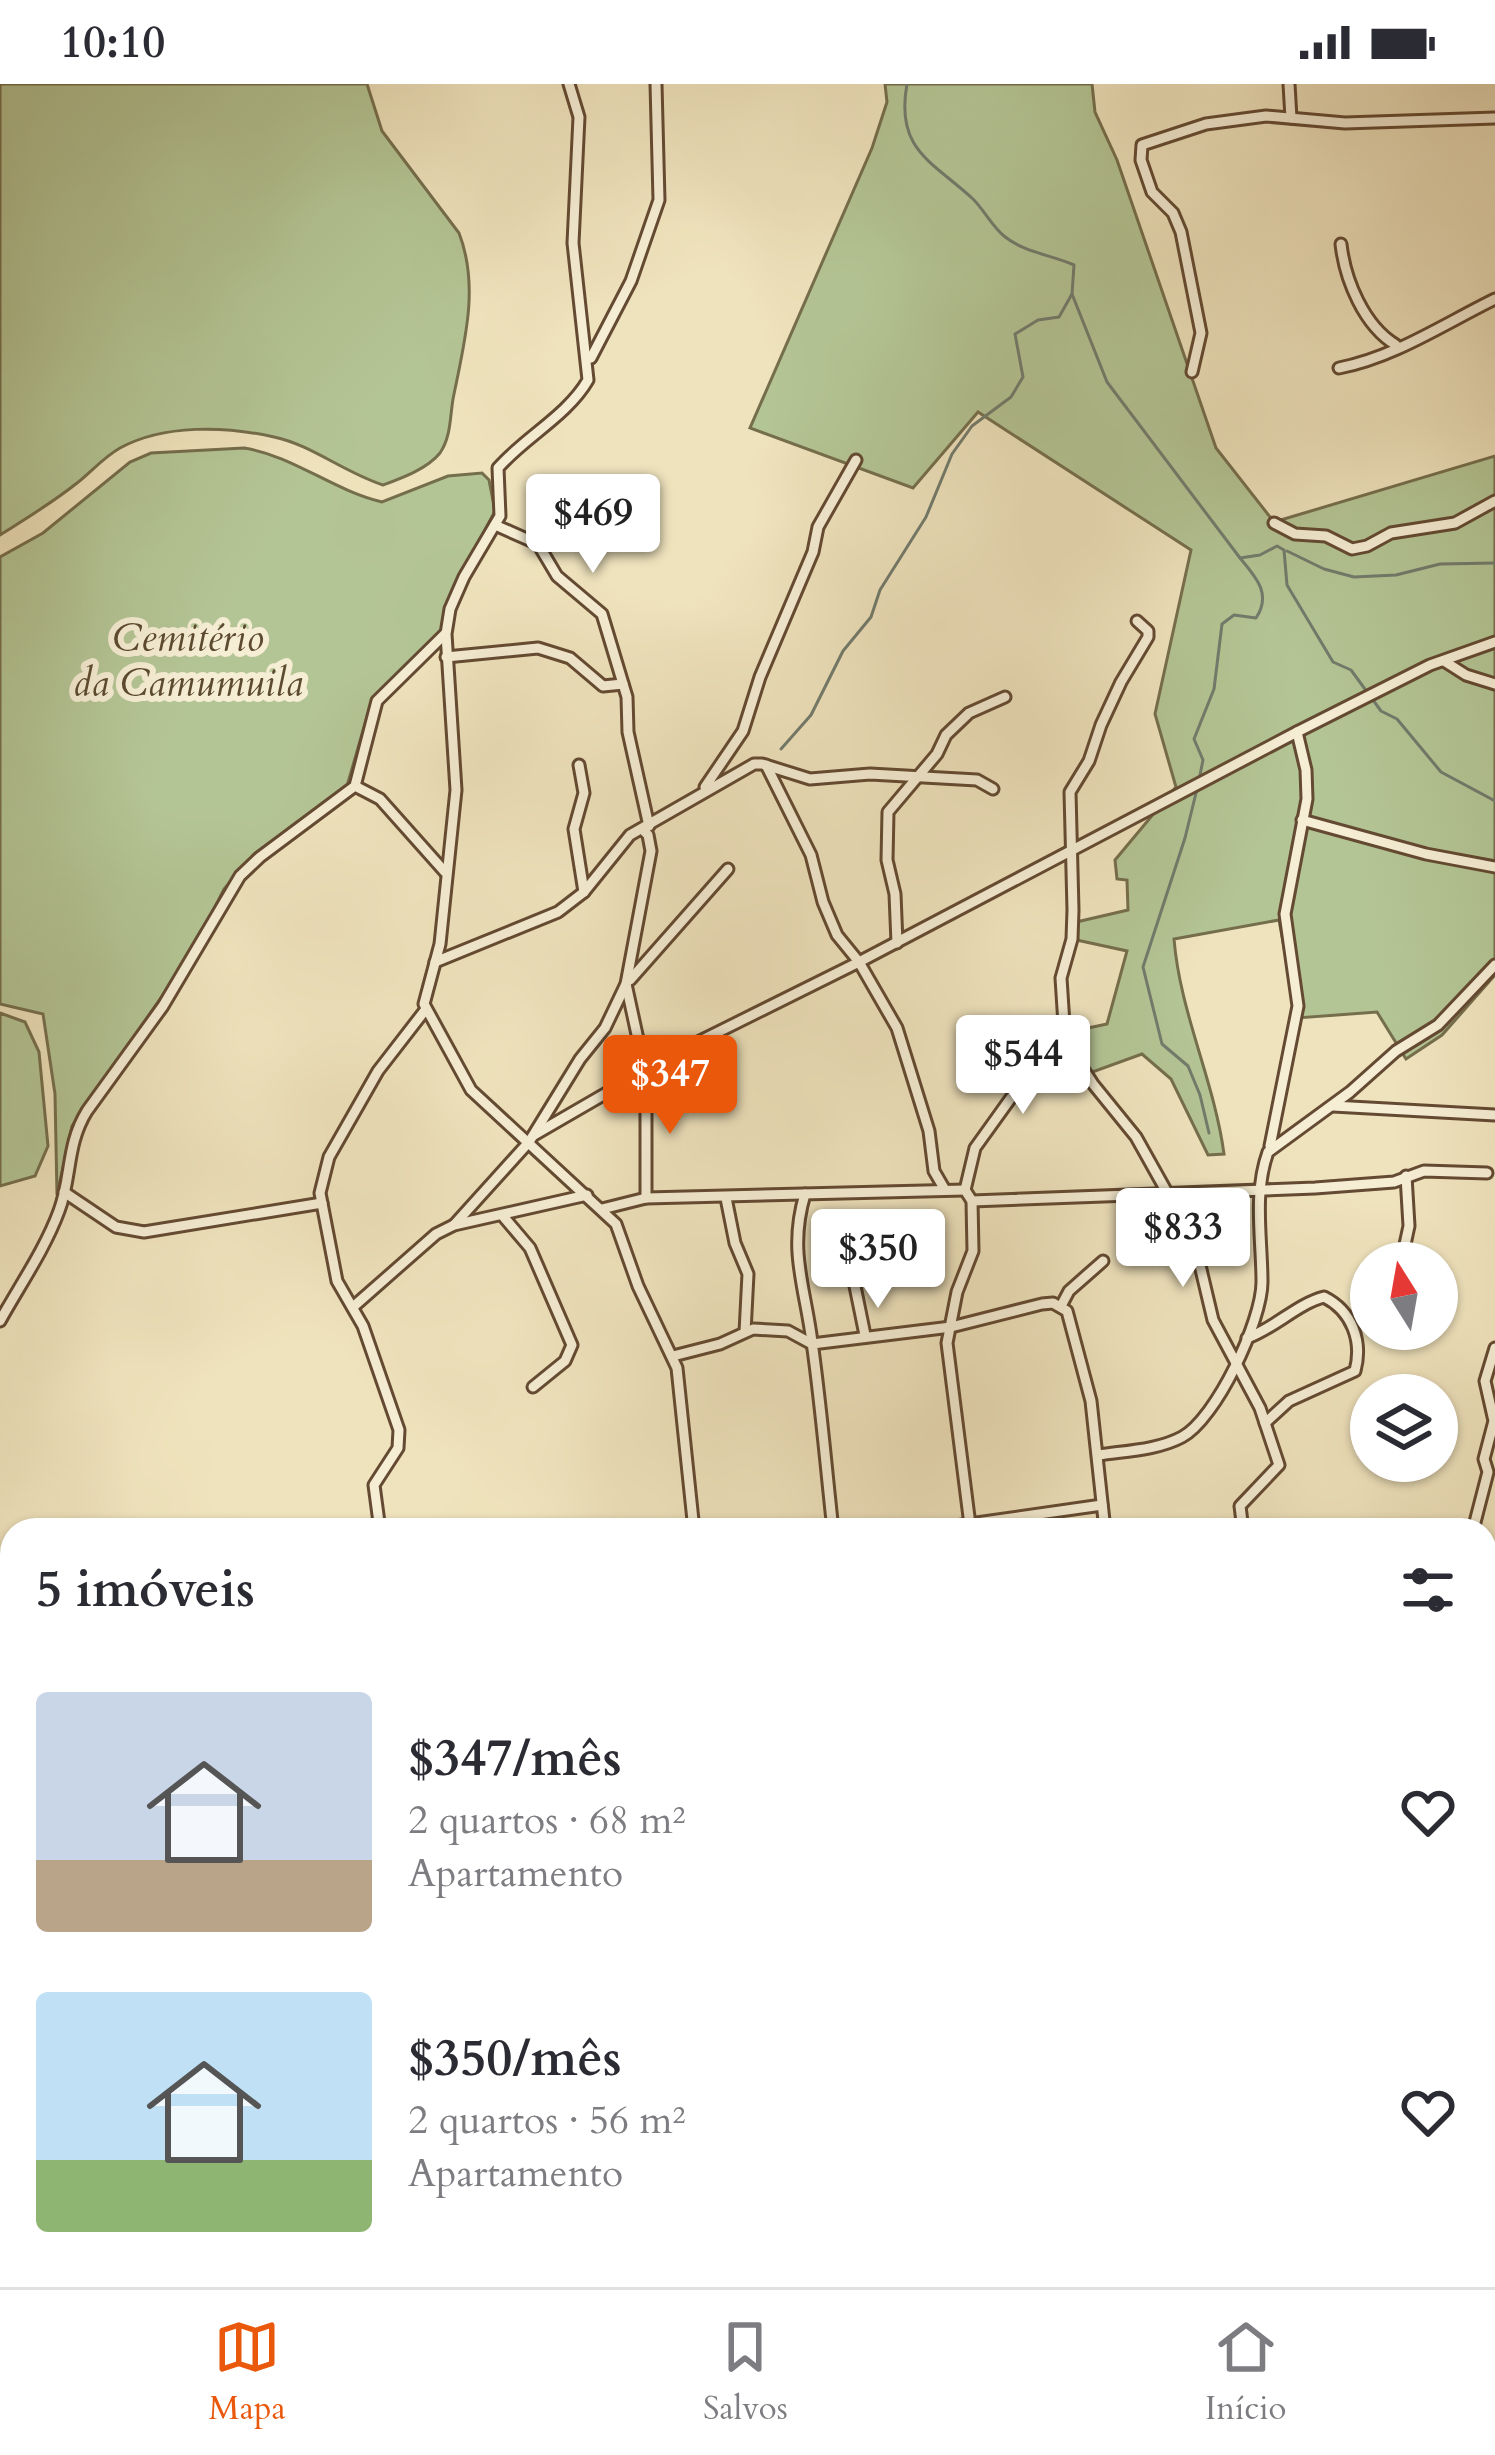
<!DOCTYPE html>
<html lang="pt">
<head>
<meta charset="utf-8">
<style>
	:root { --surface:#fff; --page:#f7f7f7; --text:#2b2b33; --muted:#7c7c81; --line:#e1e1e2; --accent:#ea580c }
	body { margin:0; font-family:Cardo,serif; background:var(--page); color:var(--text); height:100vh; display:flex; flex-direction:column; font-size:45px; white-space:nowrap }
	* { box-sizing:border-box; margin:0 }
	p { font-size:39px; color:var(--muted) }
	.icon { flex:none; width:66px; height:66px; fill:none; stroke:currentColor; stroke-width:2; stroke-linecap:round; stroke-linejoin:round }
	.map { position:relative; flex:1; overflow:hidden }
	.details { position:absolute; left:0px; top:1434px; width:1497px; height:771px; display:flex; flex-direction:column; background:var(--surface); border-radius:36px 36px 0 0; box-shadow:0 3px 9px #0004 }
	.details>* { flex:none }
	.needle { width:78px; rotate:349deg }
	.fabs { position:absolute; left:1350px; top:1158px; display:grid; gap:24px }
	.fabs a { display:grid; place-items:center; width:108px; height:108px; border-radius:50%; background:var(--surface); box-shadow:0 3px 9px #0004; font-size:60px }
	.price { position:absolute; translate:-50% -102px; padding:0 27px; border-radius:12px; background:#fff; color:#222; font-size:39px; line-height:78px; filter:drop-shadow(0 3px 6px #0008) }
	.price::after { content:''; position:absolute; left:50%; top:72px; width:36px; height:27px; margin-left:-18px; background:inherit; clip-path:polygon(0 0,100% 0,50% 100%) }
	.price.active { background:var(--accent); color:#fff }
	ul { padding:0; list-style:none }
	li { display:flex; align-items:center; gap:36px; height:300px; padding:0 36px }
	li span { display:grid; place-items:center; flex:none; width:336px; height:240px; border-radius:12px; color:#555 }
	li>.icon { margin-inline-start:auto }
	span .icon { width:144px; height:144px; fill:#fffc; stroke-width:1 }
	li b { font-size:51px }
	h2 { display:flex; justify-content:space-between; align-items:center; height:144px; padding:0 36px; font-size:51px }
	.status { display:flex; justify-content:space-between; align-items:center; height:84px; padding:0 60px; background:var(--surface); direction:ltr }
	.status svg { height:33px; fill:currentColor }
	.tabs { display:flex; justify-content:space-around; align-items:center; height:168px; border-top:3px solid var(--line); background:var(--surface); font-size:33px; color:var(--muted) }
	.tabs a { display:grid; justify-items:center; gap:6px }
	.tabs .active { color:var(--accent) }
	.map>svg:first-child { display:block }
</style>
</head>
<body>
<div class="status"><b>10:10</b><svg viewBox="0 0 49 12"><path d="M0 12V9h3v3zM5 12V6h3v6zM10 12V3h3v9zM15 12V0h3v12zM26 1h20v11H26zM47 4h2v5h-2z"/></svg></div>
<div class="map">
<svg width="1495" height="2203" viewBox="0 0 1495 2203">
	<rect width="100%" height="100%" fill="#efe3bd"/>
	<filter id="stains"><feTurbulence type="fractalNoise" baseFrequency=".00167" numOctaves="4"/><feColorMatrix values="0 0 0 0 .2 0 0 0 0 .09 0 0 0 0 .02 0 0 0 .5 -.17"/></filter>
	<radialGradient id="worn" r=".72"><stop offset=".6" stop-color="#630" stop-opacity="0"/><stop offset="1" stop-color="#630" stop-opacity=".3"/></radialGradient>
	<g fill="#b4c595" stroke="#756e4c" stroke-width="3">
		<path d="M 0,0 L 367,0 L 382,47 L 459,149 C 480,203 464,260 453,315 C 450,333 451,353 440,369 C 427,385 402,394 383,401 C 343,388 312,361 274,353 C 226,342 164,340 120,364 C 104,373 91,388 77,399 C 52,419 27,434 0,451 Z"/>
		<path d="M 885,0 L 1092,0 L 1095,28 L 1117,76 L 1216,364 L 1274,438 L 1495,372 L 1495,891 L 1442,951 L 1406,975 L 1377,928 L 1297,934 L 1279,836 L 1174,855 C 1180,929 1214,996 1224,1070 L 1208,1071 L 1171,995 L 1142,970 L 1087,990 L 1060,950 L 1107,940 L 1127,867 L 1072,855 L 1072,839 L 1128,826 L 1127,796 L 1117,795 L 1115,776 L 1176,703 L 1155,630 L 1191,466 L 978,328 L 913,404 L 750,344 L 872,64 L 887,18 Z"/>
		<path d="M 244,364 C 294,372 332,406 382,418 L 448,392 L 482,389 L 489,396 L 495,427 L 448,516 L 442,545 L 371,619 L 347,702 L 254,770 L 224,805 L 192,869 L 72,1042 L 57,1111 L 55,1010 L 43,930 L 0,920 L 0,473 L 43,449 L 130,378 L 151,369 Z"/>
		<path d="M 0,929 L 25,938 L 39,968 L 48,1062 L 35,1092 L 0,1102 Z"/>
	</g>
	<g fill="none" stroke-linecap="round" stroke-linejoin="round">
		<g stroke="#727b6c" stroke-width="3">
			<path d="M 1072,210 L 1107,298 L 1240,474 L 1260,471 L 1277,462 L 1284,466 L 1287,501 L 1333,578 L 1351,586 L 1381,627 L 1397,635 L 1441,688 L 1495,717"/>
			<path d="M 1287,467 L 1324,485 L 1354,493 L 1396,491 L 1440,480 L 1495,479"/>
			<path d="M 781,665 L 811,631 L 843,567 L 871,533 L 880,506 L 926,433 L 952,370 L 972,342 L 1011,313 L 1023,293 L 1015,250 L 1038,236 L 1059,233 L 1072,210 L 1074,181 C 1051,171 1023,168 1004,152 C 992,142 984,126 973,115 C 932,77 895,66 907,0"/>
			<path d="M 1199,696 L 1203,676 L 1194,655 L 1214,605 L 1222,540 L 1234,531 L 1256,534 C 1272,510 1256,493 1240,474"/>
			<path d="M 1197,705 L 1185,754 L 1143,883 L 1162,960 L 1188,982 L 1200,1011 L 1209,1049"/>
		</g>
		<g stroke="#644a32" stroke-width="15">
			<g id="minor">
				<path d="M 569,0 L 579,33 L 573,159 L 588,296 C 567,332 525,353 498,384 L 500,432 L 464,493 L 450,525 L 446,550 L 456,706 L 440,860 L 424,920 L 471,1006 L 616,1140 L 638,1202 L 677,1284 L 694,1446"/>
				<path d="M 1289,0 L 1291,34"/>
				<path d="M 1341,160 C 1345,196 1364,242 1396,261"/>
				<path d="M 591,274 L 631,197 L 659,116 L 656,0"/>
				<path d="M 1339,284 C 1393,274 1444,240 1495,215"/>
				<path d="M 1192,288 L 1201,249 L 1181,148 L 1173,129 L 1152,108 L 1141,76 L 1142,61 L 1206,40 L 1266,32 L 1345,39 L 1495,34"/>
				<path d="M 1274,439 L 1295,450 L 1326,452 L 1352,465 L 1367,462 L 1391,449 L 1455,439 L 1495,417"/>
				<path d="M 495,441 L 538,460 L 557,492 L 602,530 L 627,613 L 628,648 L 649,742"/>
				<path d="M 446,573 L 538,564 L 570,574 L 603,602 L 623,600"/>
				<path d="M 1444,577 L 1466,591 L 1495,600"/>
				<path d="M 579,681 L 584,709 L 574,745 L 584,808"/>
				<path d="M 766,681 L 811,771 L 823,818 L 837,851 L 859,878 L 897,944 L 929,1047 L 934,1087 L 945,1106"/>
				<path d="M 355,702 L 380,715 L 445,788"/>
				<path d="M 705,703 L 743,647 L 760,593 L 813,468 L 818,443 L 856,376"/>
				<path d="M 1302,736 L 1426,770 L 1495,783"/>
				<path d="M 897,859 L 895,810 L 887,776 L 888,728 L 937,670 L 946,651 L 969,629 L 1005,613"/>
				<path d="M 435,878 L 558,828 L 584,808 L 630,751 L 754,680 L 762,680 L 810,695 L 870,690 L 977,696 L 993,705"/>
				<path d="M 630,896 L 728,785"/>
				<path d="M 626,900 L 646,992 L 646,1114"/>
				<path d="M 1060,950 L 1093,1000 L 1136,1053 L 1169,1112 L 1199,1177 L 1213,1236 L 1260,1324 L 1279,1381 L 1240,1422 L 1243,1446"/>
				<path d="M 1333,1022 L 1495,1031"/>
				<path d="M 534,1051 L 610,1007 L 646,992 L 692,961 L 859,878 L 1297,648 L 1430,581 L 1495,558"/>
				<path d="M 1270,1062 L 1298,922 L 1285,830 L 1307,715 L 1306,686 L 1297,648"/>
				<path d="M 64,1108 L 116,1143 L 144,1148 L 322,1119"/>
				<path d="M 805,1110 C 788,1167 805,1202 812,1258 C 821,1321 826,1383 833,1446"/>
				<path d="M 726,1114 L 735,1159 L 748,1190 L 745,1248"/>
				<path d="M 972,1117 L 1315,1104 L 1394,1098 L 1424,1087 L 1487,1089"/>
				<path d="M 602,1125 L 646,1114 L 965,1106"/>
				<path d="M 502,1131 L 530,1164 L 572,1261 L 565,1277 L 533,1303"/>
				<path d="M 454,1141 L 529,1058 L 580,975 L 605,944 L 626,900 L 651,767 L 648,751 L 643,746"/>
				<path d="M 848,1168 L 865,1251"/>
				<path d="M 1401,1179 L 1409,1142 L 1406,1092"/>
				<path d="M 1061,1222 L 1069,1207 L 1103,1177"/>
				<path d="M 353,1223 L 436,1150 L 454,1141 L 587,1111"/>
				<path d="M 0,1237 C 20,1201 45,1165 59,1127 C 72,1093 66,1061 87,1027 L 163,922 L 240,792 L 260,773 L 355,702 L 377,617 L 445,550"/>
				<path d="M 1247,1254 C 1275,1244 1297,1220 1324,1213 C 1352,1227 1363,1257 1355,1287 L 1289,1317 L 1265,1339"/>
				<path d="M 673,1272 L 720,1260 L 753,1245 L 788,1247 L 812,1260 L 951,1243 L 1042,1220 L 1053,1219 L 1067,1227 L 1091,1317 L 1105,1446"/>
				<path d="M 1099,1371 C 1125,1367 1158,1366 1182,1353 C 1216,1335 1262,1237 1262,1198 C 1262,1156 1253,1109 1268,1068 L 1350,1008 L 1396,967 L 1438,941 L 1495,881"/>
				<path d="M 970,1441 L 947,1259 L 957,1208 L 973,1167 L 972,1117 L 965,1106 L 975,1064 L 1064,940 L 1061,894 L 1072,855 L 1073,826 L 1070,708 L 1089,677 L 1101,641 L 1121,598 L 1148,553 L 1148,547 L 1137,537"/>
				<path d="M 380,1446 L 374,1401 L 398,1364 L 399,1346 L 363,1242 L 337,1197 L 320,1109 L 329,1073 L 378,987 L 426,925"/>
				<path d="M 927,1446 L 1102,1421"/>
				<path d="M 1473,1446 L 1488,1388 L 1484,1375 L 1494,1337 L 1485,1297 L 1495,1264"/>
				<path d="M 1485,1591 L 1495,1578"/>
				<path d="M 1485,1592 L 1495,1613"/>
				<path d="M 1485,1760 L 1495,1788"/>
				<path d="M 1485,1810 L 1495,1810"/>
				<path d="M 1485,1993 L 1495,1992"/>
				<path d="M 1485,2015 L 1495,2065"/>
				<path d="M 1485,2154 L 1495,2153"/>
				<path d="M 755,2193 L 770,2203"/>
				<path d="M 819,2193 L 835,2203"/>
				<path d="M 133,2203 L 143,2193"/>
				<path d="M 256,2203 L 258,2193"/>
				<path d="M 340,2203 L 344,2193"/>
				<path d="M 501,2203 L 503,2193"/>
				<path d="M 677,2203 L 708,2193"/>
				<path d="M 859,2203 L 859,2193"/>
				<path d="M 1151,2203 L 1173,2193"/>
				<path d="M 1336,2203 L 1345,2193"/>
			</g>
		</g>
		<g stroke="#644a32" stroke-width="16">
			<g id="tertiary">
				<path d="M 1101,2193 L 1107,2203"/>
				<path d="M 1117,2193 L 1123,2203"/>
			</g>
		</g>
		<g stroke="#361704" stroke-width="20">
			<g id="primary">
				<path d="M 1485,1620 L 1495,1620"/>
				<path d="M 1485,1633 L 1495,1634"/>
				<path d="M 0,1822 L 12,1820"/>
				<path d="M 0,1838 L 12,1836"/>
			</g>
		</g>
		<use href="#minor" stroke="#f5edd4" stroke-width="9"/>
		<use href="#tertiary" stroke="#f5edd4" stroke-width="10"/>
		<use href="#primary" stroke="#efe3bd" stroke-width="14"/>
	</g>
	<g text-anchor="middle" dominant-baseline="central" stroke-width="12" stroke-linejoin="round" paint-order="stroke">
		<g font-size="39" font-style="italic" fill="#5c4b30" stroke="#f5edd4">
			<text x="188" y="553">Cemitério<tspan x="188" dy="45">da Camumuila</tspan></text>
		</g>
	</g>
	<rect width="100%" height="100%" filter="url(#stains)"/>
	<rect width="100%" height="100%" fill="url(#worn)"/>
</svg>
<div class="fabs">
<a><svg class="needle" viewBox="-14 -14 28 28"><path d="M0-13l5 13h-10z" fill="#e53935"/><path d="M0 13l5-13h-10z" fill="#7c7c81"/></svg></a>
<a><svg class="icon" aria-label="layers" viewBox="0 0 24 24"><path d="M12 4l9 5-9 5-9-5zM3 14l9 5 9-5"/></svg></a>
</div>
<b class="price" style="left:593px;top:492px">$469</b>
<b class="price" style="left:1023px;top:1033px">$544</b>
<b class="price active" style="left:670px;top:1053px">$347</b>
<b class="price" style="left:1183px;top:1206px">$833</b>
<b class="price" style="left:878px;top:1227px">$350</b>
<section class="details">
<h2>5 imóveis<svg class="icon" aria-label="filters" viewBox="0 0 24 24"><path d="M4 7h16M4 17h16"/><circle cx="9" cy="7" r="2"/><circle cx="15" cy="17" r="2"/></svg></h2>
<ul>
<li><span style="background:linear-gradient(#c9d6e8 70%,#b9a48a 0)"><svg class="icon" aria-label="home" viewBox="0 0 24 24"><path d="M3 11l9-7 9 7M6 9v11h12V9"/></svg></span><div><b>$347/mês</b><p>2 quartos · 68 m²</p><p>Apartamento</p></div><svg class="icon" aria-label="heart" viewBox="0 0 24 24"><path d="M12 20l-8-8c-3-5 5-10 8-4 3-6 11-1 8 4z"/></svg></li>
<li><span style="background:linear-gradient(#bfe0f5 70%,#8fb573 0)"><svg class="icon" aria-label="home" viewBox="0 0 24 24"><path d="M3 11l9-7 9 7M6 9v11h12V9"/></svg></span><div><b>$350/mês</b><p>2 quartos · 56 m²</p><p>Apartamento</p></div><svg class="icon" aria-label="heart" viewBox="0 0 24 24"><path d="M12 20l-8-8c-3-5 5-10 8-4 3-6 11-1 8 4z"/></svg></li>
</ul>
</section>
</div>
<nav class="tabs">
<a class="active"><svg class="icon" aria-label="map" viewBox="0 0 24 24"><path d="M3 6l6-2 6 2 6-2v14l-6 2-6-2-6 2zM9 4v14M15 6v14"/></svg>Mapa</a>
<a><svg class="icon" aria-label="saved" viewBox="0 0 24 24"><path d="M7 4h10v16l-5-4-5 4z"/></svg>Salvos</a>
<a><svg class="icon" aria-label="home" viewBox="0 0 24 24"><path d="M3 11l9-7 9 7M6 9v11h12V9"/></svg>Início</a>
</nav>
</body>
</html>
